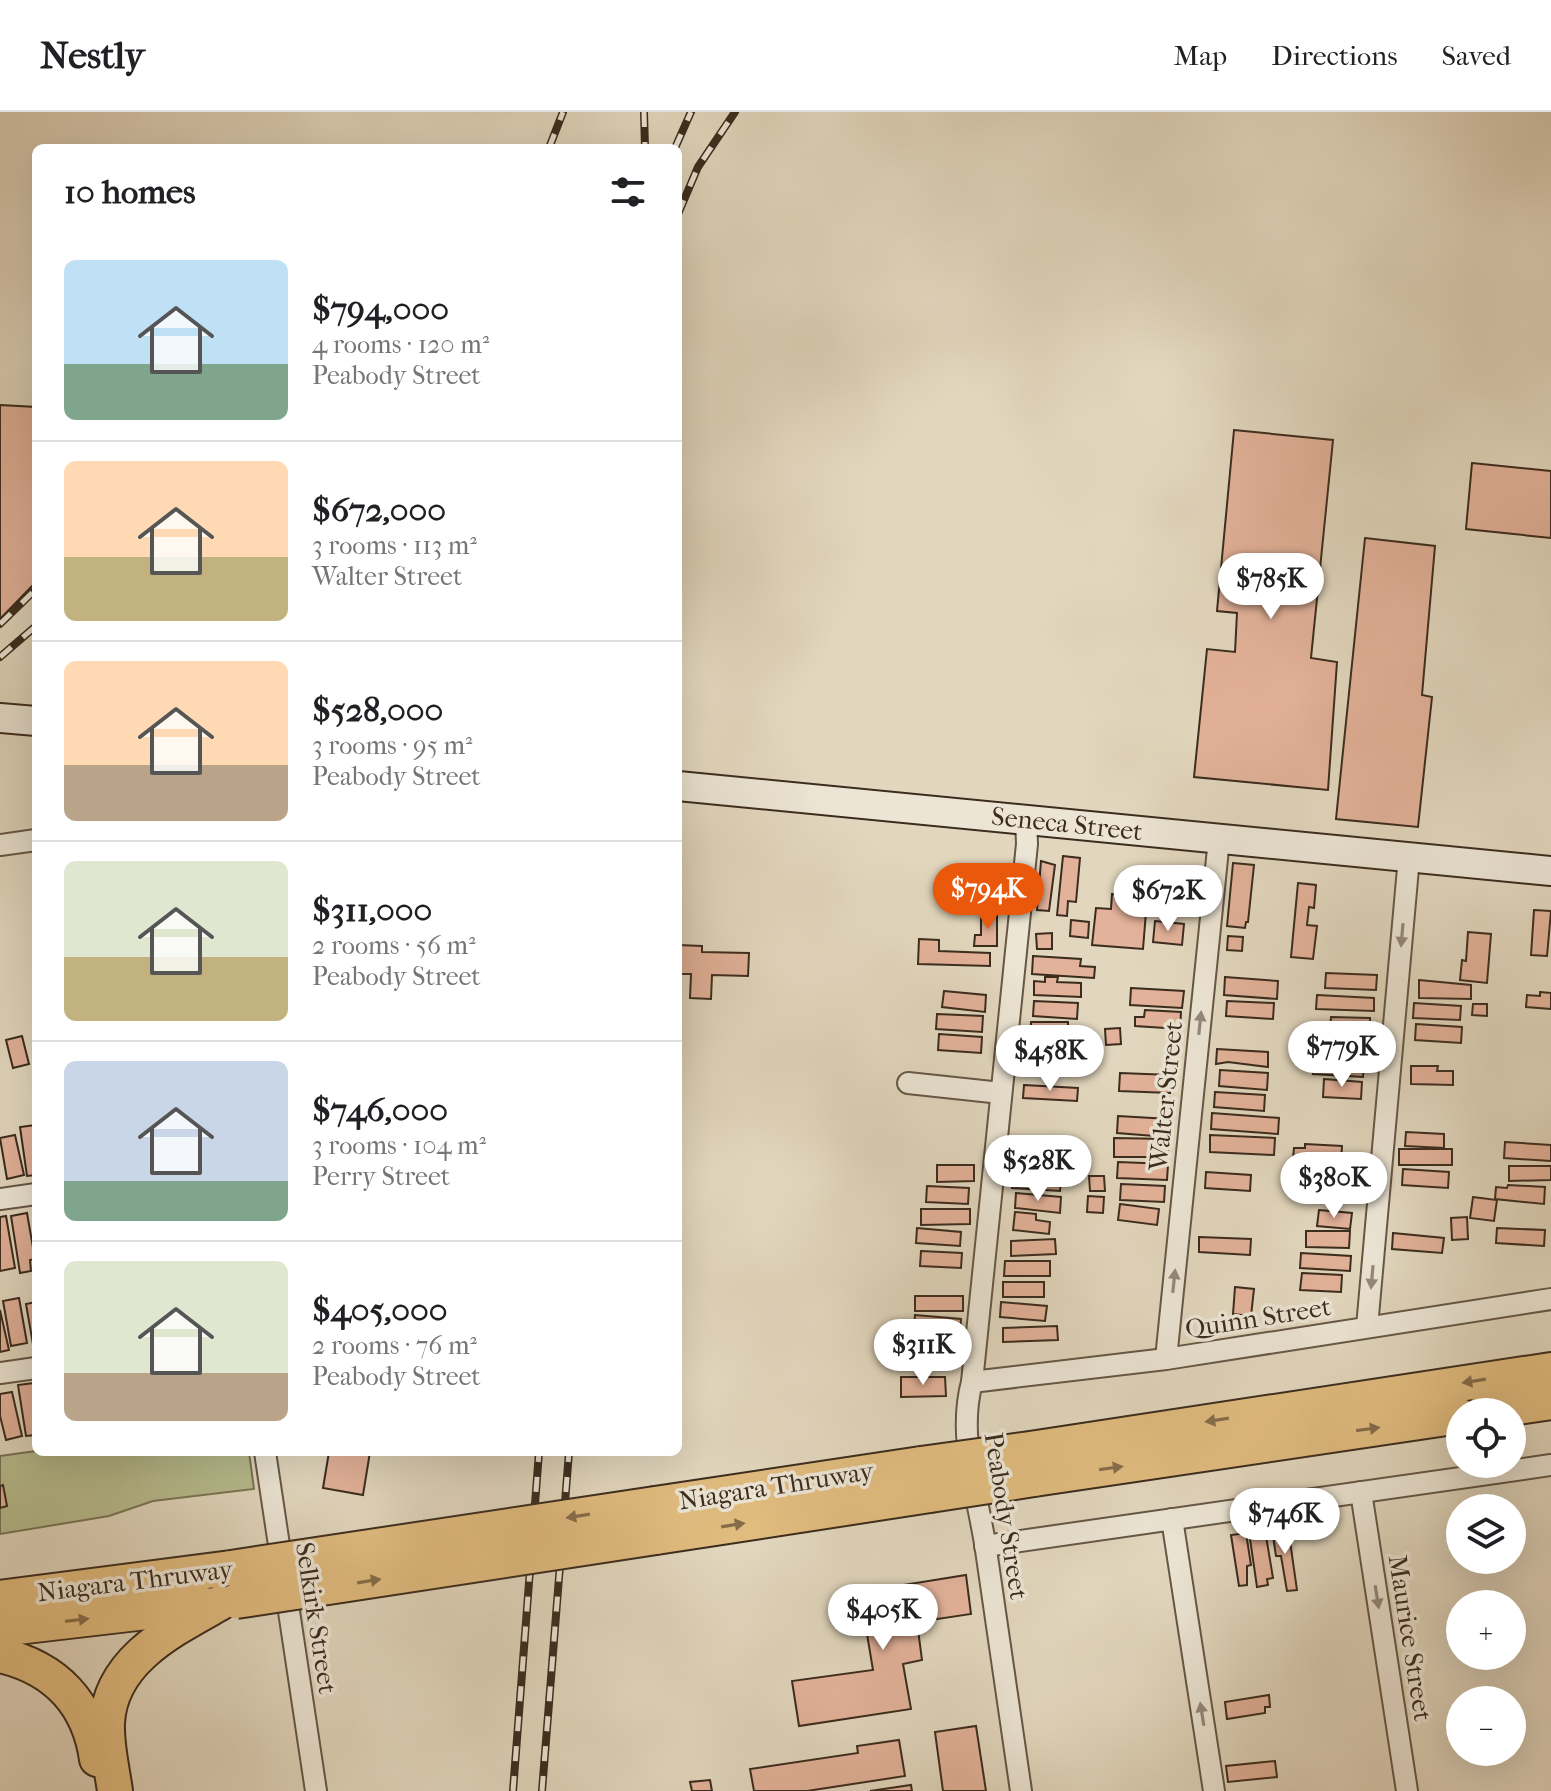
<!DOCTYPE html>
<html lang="en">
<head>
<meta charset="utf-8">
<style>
	:root { --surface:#fff; --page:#f2f2f2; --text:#202124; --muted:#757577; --line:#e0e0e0; --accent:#ea580c }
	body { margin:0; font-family:"IM FELL French Canon",serif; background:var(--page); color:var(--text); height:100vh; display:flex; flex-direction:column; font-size:30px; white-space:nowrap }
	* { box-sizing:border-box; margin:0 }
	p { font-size:26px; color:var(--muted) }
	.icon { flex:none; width:44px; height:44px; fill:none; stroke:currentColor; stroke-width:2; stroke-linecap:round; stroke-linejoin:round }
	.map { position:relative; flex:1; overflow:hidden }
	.side { position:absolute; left:32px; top:32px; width:650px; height:1312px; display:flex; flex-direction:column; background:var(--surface); border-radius:12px; box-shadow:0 8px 32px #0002 }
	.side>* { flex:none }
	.buttons { position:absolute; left:1446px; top:1286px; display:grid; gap:16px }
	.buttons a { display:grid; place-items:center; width:80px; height:80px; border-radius:50%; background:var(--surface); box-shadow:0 8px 32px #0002; font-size:40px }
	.price { position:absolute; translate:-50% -68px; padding:0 18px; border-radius:28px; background:#fff; color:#222; font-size:26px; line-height:52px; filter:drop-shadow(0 2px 4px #0008) }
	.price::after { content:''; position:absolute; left:50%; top:48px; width:24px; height:18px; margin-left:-12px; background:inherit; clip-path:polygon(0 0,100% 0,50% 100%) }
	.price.current { background:var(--accent); color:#fff }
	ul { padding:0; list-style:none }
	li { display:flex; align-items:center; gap:24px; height:200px; padding:0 32px }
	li+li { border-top:2px solid var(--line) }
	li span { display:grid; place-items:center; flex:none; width:224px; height:160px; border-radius:12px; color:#555 }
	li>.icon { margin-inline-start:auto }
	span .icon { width:96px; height:96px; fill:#fffc; stroke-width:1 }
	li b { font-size:34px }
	h2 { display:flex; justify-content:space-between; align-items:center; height:96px; padding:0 32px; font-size:34px }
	header { display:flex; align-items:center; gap:48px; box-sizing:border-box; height:112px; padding:0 40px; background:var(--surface); border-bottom:2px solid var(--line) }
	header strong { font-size:38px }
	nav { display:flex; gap:44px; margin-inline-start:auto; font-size:28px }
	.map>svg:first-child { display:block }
</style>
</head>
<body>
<header>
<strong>Nestly</strong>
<nav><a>Map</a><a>Directions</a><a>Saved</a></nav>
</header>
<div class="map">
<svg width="1551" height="1679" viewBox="0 0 1551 1679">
	<rect width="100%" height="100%" fill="#e2d7be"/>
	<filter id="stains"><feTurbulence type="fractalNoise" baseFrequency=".0025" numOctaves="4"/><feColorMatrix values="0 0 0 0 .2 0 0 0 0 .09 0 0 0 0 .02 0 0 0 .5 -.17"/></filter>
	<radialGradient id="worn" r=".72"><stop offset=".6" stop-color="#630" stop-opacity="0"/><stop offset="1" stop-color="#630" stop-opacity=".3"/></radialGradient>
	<path fill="#b7bd8f" stroke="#797456" stroke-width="2" d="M 36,1339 L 249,1340 L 254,1377 L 153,1389 L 109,1404 L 0,1422 L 0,1344 Z"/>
	<g fill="#e3b29a" stroke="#3b2c1e" stroke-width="2">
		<path d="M 0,293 L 36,295 L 36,470 L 0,507 Z"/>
		<path d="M 1234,318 L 1333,328 L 1311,546 L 1337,550 L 1328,678 L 1194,665 L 1207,537 L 1235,540 L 1237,501 L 1217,499 Z"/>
		<path d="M 1472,351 L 1551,359 L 1551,426 L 1466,417 Z"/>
		<path d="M 1365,426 L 1435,434 L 1422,583 L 1432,585 L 1418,715 L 1336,707 Z"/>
		<path d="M 1063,744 L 1080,746 L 1076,790 L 1068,789 L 1067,804 L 1057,803 Z"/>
		<path d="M 1041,749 L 1055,753 L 1049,799 L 1037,798 Z"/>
		<path d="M 1233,751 L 1254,753 L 1248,810 L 1246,810 L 1245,816 L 1227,814 Z"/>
		<path d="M 1298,771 L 1316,773 L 1314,796 L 1309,795 L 1307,813 L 1317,814 L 1313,847 L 1291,845 Z"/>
		<path d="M 1112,782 L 1132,783 L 1131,799 L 1146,800 L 1143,837 L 1092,833 L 1096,796 L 1111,797 Z"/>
		<path d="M 1534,798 L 1551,799 L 1547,844 L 1531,843 Z"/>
		<path d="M 981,801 L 997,801 L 997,834 L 974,834 L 975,823 L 981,823 Z"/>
		<path d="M 1071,808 L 1089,810 L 1088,826 L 1070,824 Z"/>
		<path d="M 1155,809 L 1184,812 L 1182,833 L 1153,830 Z"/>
		<path d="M 1468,820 L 1491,822 L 1487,871 L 1460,868 L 1462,848 L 1466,849 Z"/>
		<path d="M 1052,821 L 1052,837 L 1037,837 L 1036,822 Z"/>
		<path d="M 1228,824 L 1243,825 L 1242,839 L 1227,838 Z"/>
		<path d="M 919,827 L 939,828 L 939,839 L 990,841 L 990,854 L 918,852 Z"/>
		<path d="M 678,833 L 702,834 L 702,840 L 749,841 L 748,864 L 712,863 L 711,887 L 690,886 L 691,862 L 678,862 Z"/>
		<path d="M 1033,844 L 1081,847 L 1080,854 L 1095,855 L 1094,866 L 1032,862 Z"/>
		<path d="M 1326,861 L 1377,863 L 1376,878 L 1325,876 Z"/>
		<path d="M 1045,865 L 1058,865 L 1057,870 L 1081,871 L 1081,885 L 1034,883 L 1034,869 L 1045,870 Z"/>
		<path d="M 1225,865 L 1278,869 L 1277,887 L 1224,883 Z"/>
		<path d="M 1419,868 L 1471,873 L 1471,887 L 1419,886 Z"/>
		<path d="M 1131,876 L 1184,879 L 1182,896 L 1130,893 Z"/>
		<path d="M 944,879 L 986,883 L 985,900 L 942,895 Z"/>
		<path d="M 1540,880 L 1551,881 L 1551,897 L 1526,895 L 1527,883 L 1540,884 Z"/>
		<path d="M 1317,883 L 1374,886 L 1374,899 L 1316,897 Z"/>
		<path d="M 1034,889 L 1078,891 L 1077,907 L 1033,904 Z"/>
		<path d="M 1227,889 L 1274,891 L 1273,907 L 1226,904 Z"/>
		<path d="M 1414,891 L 1461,894 L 1460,908 L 1413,906 Z"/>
		<path d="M 1473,892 L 1487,892 L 1487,904 L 1472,903 Z"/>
		<path d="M 1145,898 L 1181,900 L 1180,917 L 1135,914 L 1135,905 L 1144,905 Z"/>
		<path d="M 937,902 L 983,904 L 982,920 L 936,917 Z"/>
		<path d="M 1331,905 L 1370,906 L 1370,921 L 1330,920 Z"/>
		<path d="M 1031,910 L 1068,910 L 1068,920 L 1081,920 L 1081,927 L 1031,927 Z"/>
		<path d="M 1416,912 L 1462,915 L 1461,931 L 1415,928 Z"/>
		<path d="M 1120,916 L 1121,932 L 1106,933 L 1105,917 Z"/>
		<path d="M 1297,918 L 1312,919 L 1310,937 L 1295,936 Z"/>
		<path d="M 939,922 L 982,925 L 981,941 L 938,938 Z"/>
		<path d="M 22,924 L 29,952 L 13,956 L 6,928 Z"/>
		<path d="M 1327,926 L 1370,928 L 1369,944 L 1326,942 Z"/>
		<path d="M 1025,932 L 1076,937 L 1075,951 L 1024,947 Z"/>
		<path d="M 1217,937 L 1268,940 L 1268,955 L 1228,950 L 1216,952 Z"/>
		<path d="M 1314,947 L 1364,950 L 1363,965 L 1313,962 Z"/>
		<path d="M 1411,954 L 1438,954 L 1437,959 L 1453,959 L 1453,973 L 1411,972 Z"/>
		<path d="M 1220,958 L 1268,961 L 1267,978 L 1219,974 Z"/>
		<path d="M 1120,961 L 1171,963 L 1170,981 L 1119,979 Z"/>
		<path d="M 1324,967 L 1362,970 L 1361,987 L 1323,985 Z"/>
		<path d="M 1024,973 L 1078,976 L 1077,989 L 1023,986 Z"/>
		<path d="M 1215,980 L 1265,983 L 1264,999 L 1214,995 Z"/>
		<path d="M 1212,1001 L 1279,1006 L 1278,1022 L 1211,1017 Z"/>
		<path d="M 1118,1004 L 1169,1007 L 1167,1025 L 1117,1021 Z"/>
		<path d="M 36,1013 L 36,1063 L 27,1064 L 20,1015 Z"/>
		<path d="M 1406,1020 L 1444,1022 L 1444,1036 L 1405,1034 Z"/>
		<path d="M 15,1023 L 24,1063 L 7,1067 L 0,1026 Z"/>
		<path d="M 1210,1023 L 1275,1026 L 1274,1043 L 1210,1040 Z"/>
		<path d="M 1114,1026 L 1168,1027 L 1168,1045 L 1114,1045 Z"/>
		<path d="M 1505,1030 L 1551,1033 L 1551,1049 L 1504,1046 Z"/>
		<path d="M 1305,1032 L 1342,1034 L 1341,1050 L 1293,1047 L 1294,1036 L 1305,1036 Z"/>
		<rect x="1399" y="1037" width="53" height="16"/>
		<path d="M 1118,1050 L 1168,1052 L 1167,1068 L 1117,1066 Z"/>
		<path d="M 937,1053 L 974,1053 L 974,1069 L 937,1070 Z"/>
		<path d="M 1318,1053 L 1352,1056 L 1351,1073 L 1308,1069 L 1309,1056 L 1318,1056 Z"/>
		<path d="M 1509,1054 L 1551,1054 L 1551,1068 L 1509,1069 Z"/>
		<path d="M 1403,1057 L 1449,1060 L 1448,1076 L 1402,1073 Z"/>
		<path d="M 1206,1060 L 1251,1063 L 1250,1079 L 1205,1076 Z"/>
		<path d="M 1013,1062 L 1061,1065 L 1060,1079 L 1012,1076 Z"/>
		<path d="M 1089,1064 L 1104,1064 L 1105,1079 L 1090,1079 Z"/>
		<path d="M 1121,1072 L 1165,1074 L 1164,1090 L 1120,1088 Z"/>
		<path d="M 1508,1073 L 1545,1075 L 1544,1092 L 1495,1087 L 1496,1075 L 1507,1076 Z"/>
		<path d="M 927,1074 L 969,1076 L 968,1092 L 926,1090 Z"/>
		<path d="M 1016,1081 L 1061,1085 L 1060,1101 L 1015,1096 Z"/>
		<path d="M 1088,1084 L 1104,1085 L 1103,1101 L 1087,1100 Z"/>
		<path d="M 1473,1085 L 1497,1088 L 1494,1109 L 1470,1106 Z"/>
		<path d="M 1120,1092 L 1159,1097 L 1157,1113 L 1118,1108 Z"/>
		<path d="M 921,1097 L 970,1097 L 970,1112 L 921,1113 Z"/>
		<path d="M 1319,1098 L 1352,1101 L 1350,1117 L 1317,1114 Z"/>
		<path d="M 1015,1100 L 1036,1102 L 1036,1108 L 1050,1110 L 1049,1122 L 1013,1118 Z"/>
		<path d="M 27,1101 L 35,1147 L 30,1148 L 31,1159 L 20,1161 L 11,1104 Z"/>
		<path d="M 6,1104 L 15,1156 L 0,1159 L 0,1105 Z"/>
		<path d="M 1467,1105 L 1468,1127 L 1452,1128 L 1451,1106 Z"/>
		<path d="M 917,1116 L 961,1120 L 960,1134 L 916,1131 Z"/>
		<path d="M 1497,1116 L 1545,1118 L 1544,1134 L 1496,1131 Z"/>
		<path d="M 1306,1119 L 1350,1119 L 1349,1136 L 1306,1135 Z"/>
		<path d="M 1393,1121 L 1444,1126 L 1442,1141 L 1392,1137 Z"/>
		<path d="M 1199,1125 L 1251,1127 L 1250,1143 L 1199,1140 Z"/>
		<path d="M 1055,1127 L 1056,1142 L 1011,1144 L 1011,1129 Z"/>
		<path d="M 921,1139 L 962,1141 L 961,1156 L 920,1154 Z"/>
		<path d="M 1301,1141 L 1351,1144 L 1350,1159 L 1300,1156 Z"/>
		<path d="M 1005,1149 L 1050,1149 L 1050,1164 L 1004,1164 Z"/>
		<path d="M 1302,1161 L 1342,1163 L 1341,1180 L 1300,1178 Z"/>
		<rect x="1003" y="1170" width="41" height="15"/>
		<path d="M 1235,1175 L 1254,1177 L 1251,1204 L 1233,1202 Z"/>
		<rect x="915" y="1184" width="48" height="15"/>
		<path d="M 19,1186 L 27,1231 L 11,1234 L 3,1189 Z"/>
		<path d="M 36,1190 L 36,1238 L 34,1238 L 26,1192 Z"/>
		<path d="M 1001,1190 L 1047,1194 L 1045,1209 L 1000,1205 Z"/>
		<path d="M 0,1198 L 9,1238 L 0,1240 Z"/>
		<path d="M 915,1203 L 961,1207 L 960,1222 L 914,1218 Z"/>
		<path d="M 1057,1214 L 1058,1228 L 1003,1230 L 1003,1216 Z"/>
		<path d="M 913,1224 L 959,1227 L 958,1243 L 912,1241 Z"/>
		<path d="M 901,1265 L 945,1265 L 946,1284 L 901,1285 Z"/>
		<path d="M 34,1271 L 36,1323 L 26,1324 L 18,1273 Z"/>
		<path d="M 12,1280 L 22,1324 L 6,1328 L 0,1304 L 0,1282 Z"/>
		<path d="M 329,1340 L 370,1340 L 363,1383 L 323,1376 Z"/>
		<path d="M 3,1373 L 7,1394 L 0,1396 L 0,1374 Z"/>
		<path d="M 1288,1415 L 1297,1478 L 1287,1479 L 1281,1444 L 1276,1444 L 1272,1417 Z"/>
		<path d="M 1265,1418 L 1273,1466 L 1267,1467 L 1268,1473 L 1257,1475 L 1249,1420 Z"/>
		<path d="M 1246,1421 L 1251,1453 L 1247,1454 L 1247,1473 L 1239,1474 L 1231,1423 Z"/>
		<path d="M 966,1463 L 971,1502 L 917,1510 L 922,1548 L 903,1552 L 911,1597 L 799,1614 L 792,1569 L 873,1558 L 860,1480 Z"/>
		<path d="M 1269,1583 L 1270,1595 L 1265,1595 L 1265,1601 L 1227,1607 L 1225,1590 Z"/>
		<path d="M 976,1614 L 986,1679 L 943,1679 L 935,1620 Z"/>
		<path d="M 899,1628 L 905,1664 L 807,1679 L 754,1679 L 750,1657 L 858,1641 L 857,1634 Z"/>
		<path d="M 1275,1649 L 1277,1665 L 1228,1670 L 1226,1654 Z"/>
		<path d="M 710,1668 L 712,1679 L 692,1679 L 690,1670 Z"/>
		<path d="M 911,1673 L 912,1679 L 870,1679 Z"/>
	</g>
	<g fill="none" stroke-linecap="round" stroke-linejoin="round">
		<g stroke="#655746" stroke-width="24">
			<g id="street">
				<path d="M 0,733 L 36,728"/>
				<path d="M 908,971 L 1001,981"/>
				<path d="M 0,1087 L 36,1082"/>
				<path d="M 1367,1215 L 1409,745"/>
				<path d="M 1166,1247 L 1219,727"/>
				<path d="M 0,1261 L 36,1256"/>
				<path d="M 972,1270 L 1166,1247 L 1551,1187"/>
				<path d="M 265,1340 L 316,1679"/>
				<path d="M 1361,1380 L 1407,1679"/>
				<path d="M 1172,1407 L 1214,1679"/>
				<path d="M 985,1434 L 1551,1353"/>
				<path d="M 1021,1679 C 1009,1599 998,1518 986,1438 C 978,1383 957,1325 972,1270 L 1027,732 L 1026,707"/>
			</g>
		</g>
		<g stroke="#3b2c1e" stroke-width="32">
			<g id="secondary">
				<path d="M 0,606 L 36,609"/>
				<path d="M 678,674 L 1551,759"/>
			</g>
		</g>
		<g stroke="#3b2c1e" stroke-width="38">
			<g id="highway">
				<path d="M 1484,1300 L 1551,1290"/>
				<path d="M 1030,1337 L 1551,1258"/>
				<path d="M 1034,1367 L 1460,1304"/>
				<path d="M 655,1392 L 921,1352"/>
				<path d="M 656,1425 L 930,1383"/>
				<path d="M 0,1486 L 231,1456"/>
				<path d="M 0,1517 L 206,1493"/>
				<path d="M 0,1543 C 56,1556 89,1591 97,1647"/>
				<path d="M 115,1679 C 112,1657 106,1634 107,1611 C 110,1548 172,1518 220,1491"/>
			</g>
		</g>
		<use href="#street" stroke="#ece5d5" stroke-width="20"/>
		<use href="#secondary" stroke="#ece5d5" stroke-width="28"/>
		<use href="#highway" stroke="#e1bc7f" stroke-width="34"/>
		<g stroke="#3b2c1e" stroke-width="8">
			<g id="rail">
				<path d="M 644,0 L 645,36"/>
				<path d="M 549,36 L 563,0"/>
				<path d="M 675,36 L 691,0"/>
				<path d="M 678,102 L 698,55 L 735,0"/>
				<path d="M 0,512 L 36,477"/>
				<path d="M 0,545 L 36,514"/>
				<path d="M 513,1679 L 539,1340"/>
				<path d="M 542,1679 L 569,1340"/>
			</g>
		</g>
		<use href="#rail" stroke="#ece5d5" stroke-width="5" stroke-dasharray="15" stroke-linecap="butt"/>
		<g stroke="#3b2c1e" stroke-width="38" stroke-linecap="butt">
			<g id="highway-bridge">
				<path d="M 921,1352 L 1030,1337"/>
				<path d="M 930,1383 L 1034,1367"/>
				<path d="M 231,1456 L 655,1392"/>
				<path d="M 236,1489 L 656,1425"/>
			</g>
		</g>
		<use href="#highway-bridge" stroke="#e1bc7f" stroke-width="34"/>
	</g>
	<defs><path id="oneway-solid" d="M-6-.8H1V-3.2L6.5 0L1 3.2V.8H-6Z" transform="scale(2)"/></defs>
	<g fill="#94887a">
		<use href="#oneway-solid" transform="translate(1402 823) rotate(95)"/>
		<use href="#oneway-solid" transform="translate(1200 911) rotate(-84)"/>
		<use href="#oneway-solid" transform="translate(1372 1165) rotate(95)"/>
		<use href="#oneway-solid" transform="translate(1174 1169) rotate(-84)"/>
		<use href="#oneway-solid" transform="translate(1377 1485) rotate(81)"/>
		<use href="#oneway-solid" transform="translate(1202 1602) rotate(-99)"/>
	</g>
	<g fill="#866d4a">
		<use href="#oneway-solid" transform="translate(1474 1269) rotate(171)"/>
		<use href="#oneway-solid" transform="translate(1217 1308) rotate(171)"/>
		<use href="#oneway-solid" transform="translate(1368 1317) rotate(-8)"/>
		<use href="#oneway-solid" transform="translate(1111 1356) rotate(-8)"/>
		<use href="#oneway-solid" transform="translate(578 1404) rotate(171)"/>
		<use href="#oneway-solid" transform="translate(733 1413) rotate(-9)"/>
		<use href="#oneway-solid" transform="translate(369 1469) rotate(-9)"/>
		<use href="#oneway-solid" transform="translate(77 1508) rotate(-7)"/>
	</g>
	<g text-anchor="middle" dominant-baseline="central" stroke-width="7" stroke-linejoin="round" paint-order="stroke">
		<g font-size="26" fill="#3b2c1e" stroke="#ece5d5">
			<text transform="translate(1067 712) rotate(6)">Seneca Street</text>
			<text transform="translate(1166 984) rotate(-84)">Walter Street</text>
			<text transform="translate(1258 1206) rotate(-9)">Quinn Street</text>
			<text transform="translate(776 1374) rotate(-9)">Niagara Thruway</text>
			<text transform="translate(1006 1404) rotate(81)">Peabody Street</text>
			<text transform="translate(135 1469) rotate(-7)">Niagara Thruway</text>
			<text transform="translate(316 1506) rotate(81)">Selkirk Street</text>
			<text transform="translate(1410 1526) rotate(81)">Maurice Street</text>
		</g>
	</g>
	<rect width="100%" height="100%" filter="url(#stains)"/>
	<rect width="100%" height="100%" fill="url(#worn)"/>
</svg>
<div class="buttons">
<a><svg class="icon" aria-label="locate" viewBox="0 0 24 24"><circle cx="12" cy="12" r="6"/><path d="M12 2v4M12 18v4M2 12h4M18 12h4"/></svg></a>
<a><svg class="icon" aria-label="layers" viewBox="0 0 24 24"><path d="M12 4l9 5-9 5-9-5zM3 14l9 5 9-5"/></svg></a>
<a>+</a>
<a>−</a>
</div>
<b class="price" style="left:1271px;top:509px">$785K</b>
<b class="price current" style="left:988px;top:819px">$794K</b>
<b class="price" style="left:1168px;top:821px">$672K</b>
<b class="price" style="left:1342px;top:977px">$779K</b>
<b class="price" style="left:1050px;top:981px">$458K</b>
<b class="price" style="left:1038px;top:1091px">$528K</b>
<b class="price" style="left:1334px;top:1108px">$380K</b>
<b class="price" style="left:923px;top:1275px">$311K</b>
<b class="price" style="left:1285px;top:1444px">$746K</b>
<b class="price" style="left:883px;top:1540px">$405K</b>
<section class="side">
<h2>10 homes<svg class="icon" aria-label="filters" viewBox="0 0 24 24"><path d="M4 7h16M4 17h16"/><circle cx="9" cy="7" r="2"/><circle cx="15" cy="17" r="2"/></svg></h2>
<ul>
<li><span style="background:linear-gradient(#bfe0f5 65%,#7fa58c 0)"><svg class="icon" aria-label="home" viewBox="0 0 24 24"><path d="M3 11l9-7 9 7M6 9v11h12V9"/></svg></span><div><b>$794,000</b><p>4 rooms · 120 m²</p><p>Peabody Street</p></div></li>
<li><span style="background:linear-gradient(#ffd9b3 60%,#c2b280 0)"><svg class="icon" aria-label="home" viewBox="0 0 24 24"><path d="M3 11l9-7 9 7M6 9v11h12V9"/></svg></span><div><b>$672,000</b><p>3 rooms · 113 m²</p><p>Walter Street</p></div></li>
<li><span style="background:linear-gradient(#ffd9b3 65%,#b9a48a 0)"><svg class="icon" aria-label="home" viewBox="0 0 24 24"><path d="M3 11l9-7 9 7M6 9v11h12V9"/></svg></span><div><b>$528,000</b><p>3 rooms · 95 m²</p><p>Peabody Street</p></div></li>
<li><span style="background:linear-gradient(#dfe7d0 60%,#c2b280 0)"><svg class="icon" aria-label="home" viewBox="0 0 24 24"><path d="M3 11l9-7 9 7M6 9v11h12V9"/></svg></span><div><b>$311,000</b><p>2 rooms · 56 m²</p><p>Peabody Street</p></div></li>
<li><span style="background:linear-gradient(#c9d6e8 75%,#7fa58c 0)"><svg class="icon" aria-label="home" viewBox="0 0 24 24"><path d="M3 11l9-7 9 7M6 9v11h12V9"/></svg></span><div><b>$746,000</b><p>3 rooms · 104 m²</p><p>Perry Street</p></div></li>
<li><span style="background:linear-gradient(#dfe7d0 70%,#b9a48a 0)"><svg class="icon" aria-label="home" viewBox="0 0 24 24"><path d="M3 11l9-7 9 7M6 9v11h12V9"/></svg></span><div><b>$405,000</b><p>2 rooms · 76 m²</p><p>Peabody Street</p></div></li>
</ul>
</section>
</div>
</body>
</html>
